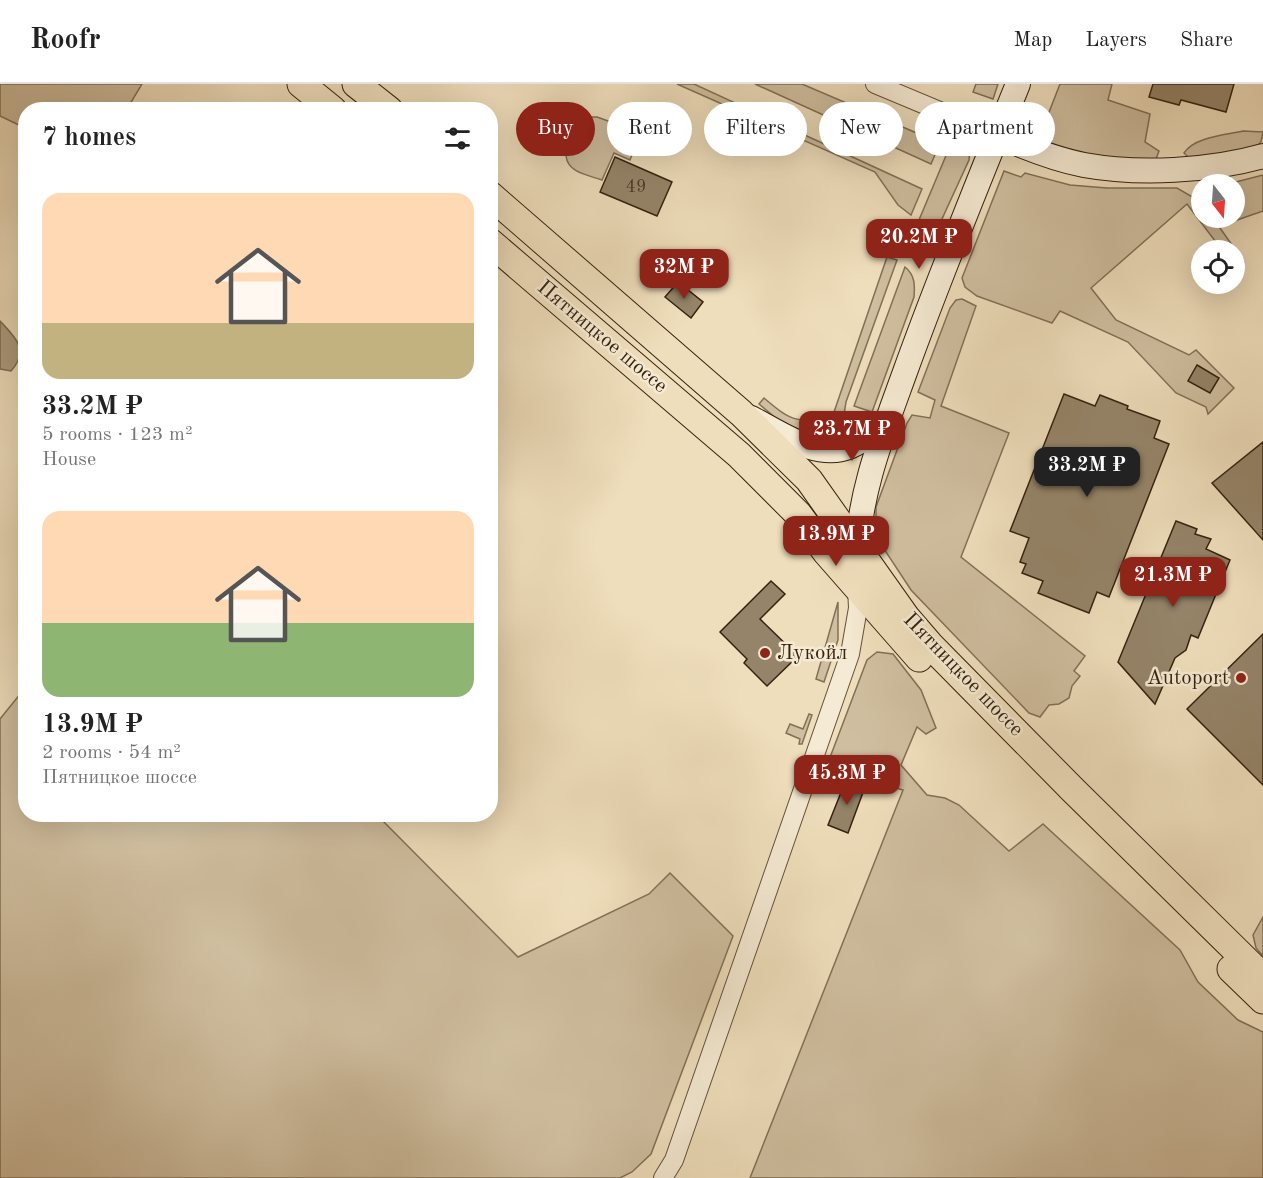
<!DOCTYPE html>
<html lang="en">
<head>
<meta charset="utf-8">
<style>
	:root { --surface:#fff; --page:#f2f2f2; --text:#222; --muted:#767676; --line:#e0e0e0; --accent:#8f2418 }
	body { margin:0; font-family:"Old Standard TT",serif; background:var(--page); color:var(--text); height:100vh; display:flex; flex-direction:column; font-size:22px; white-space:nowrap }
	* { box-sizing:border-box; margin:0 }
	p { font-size:20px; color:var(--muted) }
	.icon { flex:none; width:33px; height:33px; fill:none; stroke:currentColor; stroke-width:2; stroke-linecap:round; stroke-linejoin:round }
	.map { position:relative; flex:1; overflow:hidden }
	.drawer { position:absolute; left:18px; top:18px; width:480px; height:720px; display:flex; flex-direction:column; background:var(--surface); border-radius:24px; box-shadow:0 6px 24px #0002 }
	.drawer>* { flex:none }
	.banner { position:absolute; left:516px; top:18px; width:570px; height:54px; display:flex; gap:12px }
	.needle { width:39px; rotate:163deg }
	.tools { position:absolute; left:1191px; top:90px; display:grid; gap:12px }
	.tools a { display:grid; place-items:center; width:54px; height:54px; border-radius:50%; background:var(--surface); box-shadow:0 6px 24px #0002; font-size:30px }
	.price { position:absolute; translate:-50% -51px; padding:0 14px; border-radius:12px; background:var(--accent); color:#fff; font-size:20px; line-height:39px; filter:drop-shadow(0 2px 3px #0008) }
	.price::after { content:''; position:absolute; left:50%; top:36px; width:18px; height:14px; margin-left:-9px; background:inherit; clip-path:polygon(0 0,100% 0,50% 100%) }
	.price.current { background:#222; color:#fff }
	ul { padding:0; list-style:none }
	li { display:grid; align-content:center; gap:12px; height:318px; padding:0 24px }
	li span { display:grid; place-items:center; height:186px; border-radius:18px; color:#555 }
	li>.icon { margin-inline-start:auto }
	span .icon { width:108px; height:108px; fill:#fffc; stroke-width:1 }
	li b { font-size:26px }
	h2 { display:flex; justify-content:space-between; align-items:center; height:72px; padding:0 24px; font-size:26px }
	.pill { padding:0 21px; border-radius:27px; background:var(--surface); box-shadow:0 6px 24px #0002; font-size:21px; line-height:54px }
	.pill.current { background:var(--accent); color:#fff }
	header { display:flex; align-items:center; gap:36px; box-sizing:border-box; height:84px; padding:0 30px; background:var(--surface); border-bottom:2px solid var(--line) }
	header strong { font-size:28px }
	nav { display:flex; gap:33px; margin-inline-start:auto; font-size:21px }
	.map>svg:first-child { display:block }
</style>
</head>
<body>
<header>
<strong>Roofr</strong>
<nav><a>Map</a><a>Layers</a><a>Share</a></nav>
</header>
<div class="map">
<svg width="1263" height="1094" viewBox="0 0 1263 1094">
	<rect width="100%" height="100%" fill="#efdebc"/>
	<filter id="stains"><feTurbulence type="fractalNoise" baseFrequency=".00333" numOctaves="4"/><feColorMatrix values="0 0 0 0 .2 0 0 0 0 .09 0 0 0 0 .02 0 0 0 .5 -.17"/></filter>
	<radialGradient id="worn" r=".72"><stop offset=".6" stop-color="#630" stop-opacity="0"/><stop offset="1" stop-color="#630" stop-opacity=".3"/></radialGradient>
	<g fill="#cfbe9f" stroke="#827057" stroke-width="1.5">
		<path d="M 0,0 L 142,0 L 127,25 L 26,26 L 25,44 L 0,32 Z"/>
		<path d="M 677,0 L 694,0 L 922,105 L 911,131 L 898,121 L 875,88 Z"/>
		<path d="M 755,0 L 802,0 L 940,59 L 931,80 Z"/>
		<path d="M 976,0 L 998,0 L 993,15 L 973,8 Z"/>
		<path d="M 1060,0 L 1112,0 L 1108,16 L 1150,30 L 1145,58 L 1159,67 L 1156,75 L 1101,74 L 1037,59 Z"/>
		<path d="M 590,33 L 597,33 L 631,45 L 637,58 L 630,76 L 614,69 L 602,96 C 588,91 568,89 566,72 L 584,37 Z"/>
		<path d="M 935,38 L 947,43 L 942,53 L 931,49 Z"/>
		<path d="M 1243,47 L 1263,48 L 1261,58 L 1252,67 L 1189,74 L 1184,69 C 1194,53 1225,51 1243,47 Z"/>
		<path d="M 950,62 L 970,66 L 969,76 L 941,137 L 934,139 L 919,136 Z"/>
		<path d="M 1004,87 L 1021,93 L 1025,89 L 1070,101 L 1107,104 L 1177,104 L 1201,118 L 1202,134 L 1213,134 L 1244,178 L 1236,186 L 1235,183 L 1234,166 L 1222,166 L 1187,120 L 1091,204 L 1116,236 L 1189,271 L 1196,266 L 1234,304 L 1208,330 L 1206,323 L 1176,309 L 1128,258 L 1060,227 L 1052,239 L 977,212 L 965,203 L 962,194 Z"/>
		<path d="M 1263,91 L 1263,127 L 1237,136 L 1235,132 L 1234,100 L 1228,100 Z"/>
		<path d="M 887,173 L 897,176 L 846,318 C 843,333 843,344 852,357 L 798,353 L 759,320 L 764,314 C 792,338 798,340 833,331 Z"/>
		<path d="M 905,183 C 915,191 915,201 914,213 L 872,328 L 854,322 Z"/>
		<path d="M 962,215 L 976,222 L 941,322 L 1009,349 L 961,473 L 1085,572 L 1074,587 L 1080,592 L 1072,602 L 1069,614 L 1059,620 L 1049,621 L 1040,633 L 1029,629 L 911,506 L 884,465 L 876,443 L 876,423 L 907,339 L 912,331 L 930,334 L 935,316 L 918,308 L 950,224 L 956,216 Z"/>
		<path d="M 838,518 L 838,556 L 824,598 L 816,595 Z"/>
		<path d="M 877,568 L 893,570 L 921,606 L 936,644 L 926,650 L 917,643 L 901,681 L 927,711 L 945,714 L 959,721 L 1009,767 L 1043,740 L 1180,866 L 1198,898 L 1238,936 L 1263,948 L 1263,1094 L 750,1094 L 903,706 L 826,684 L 867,576 Z"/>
		<path d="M 25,604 L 26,730 L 377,731 L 518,873 L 649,810 L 670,789 L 733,852 L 651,1070 L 632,1088 L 620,1094 L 0,1094 L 0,635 Z"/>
		<path d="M 809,630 L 812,631 L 802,660 L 799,660 L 800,655 L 786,649 L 790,640 L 803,645 Z"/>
		<path d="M 1263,833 L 1263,872 L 1256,864 L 1253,851 Z"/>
	</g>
	<path fill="#af9e81" stroke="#7e6c53" stroke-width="1.5" d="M 0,237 C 16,254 30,266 11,287 L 0,285 Z"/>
	<g fill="#958469" stroke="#34220f" stroke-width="1.5">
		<path d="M 1153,0 L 1234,0 L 1226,28 L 1181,16 L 1179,21 L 1149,13 Z"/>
		<path d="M 615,73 L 672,98 L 657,132 L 600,108 Z"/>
		<path d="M 678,198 L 703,218 L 691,234 L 665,213 Z"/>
		<path d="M 1197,281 L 1219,294 L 1210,309 L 1188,297 Z"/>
		<path d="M 1064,310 L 1095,322 L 1100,311 L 1128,322 L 1127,325 L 1160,337 L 1154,354 L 1169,360 L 1109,513 L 1097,508 L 1089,529 L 1038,509 L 1043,497 L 1022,489 L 1026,480 L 1020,478 L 1029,454 L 1010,447 Z"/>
		<path d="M 1263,358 L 1263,456 L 1212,399 Z"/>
		<path d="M 1176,437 L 1197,445 L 1195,450 L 1211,455 L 1206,465 L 1230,476 L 1198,554 L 1191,551 L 1186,566 L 1175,574 L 1155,620 L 1118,578 Z"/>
		<path d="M 771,497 L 785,510 L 760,535 L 798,572 L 767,602 L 744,579 L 747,575 L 720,548 Z"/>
		<path d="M 1263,550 L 1263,701 L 1187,625 Z"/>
		<path d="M 846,696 L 865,703 L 848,749 L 828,741 Z"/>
	</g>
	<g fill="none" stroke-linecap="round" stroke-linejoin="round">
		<g stroke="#63513a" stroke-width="20">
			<g id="street">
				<path d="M 875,0 L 997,51"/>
				<path d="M 663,1094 L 674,1076 L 850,570 L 858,524 L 857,503"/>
			</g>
		</g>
		<g stroke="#34220f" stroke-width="26">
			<g id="secondary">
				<path d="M 997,51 C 1026,64 1054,75 1084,81 C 1139,91 1210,87 1263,72"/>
				<path d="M 751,334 C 781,349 817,377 851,362 C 864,356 875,347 887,339"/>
				<path d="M 857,476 C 858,410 883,349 905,288 C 940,191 979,96 1018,0"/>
			</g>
		</g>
		<g stroke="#34220f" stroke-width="29">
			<g id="primary">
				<path d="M 301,0 L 333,26"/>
				<path d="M 356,0 L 389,26"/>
				<path d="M 490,111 L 741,329 L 809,396 L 906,533 L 931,562 L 1073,706 L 1263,893"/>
				<path d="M 490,158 L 739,371 L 798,430 L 826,468 L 919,574"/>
				<path d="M 1231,885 L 1263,916"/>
			</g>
		</g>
		<use href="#street" stroke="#f5ead3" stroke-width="18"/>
		<use href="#secondary" stroke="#f5ead3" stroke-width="24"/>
		<use href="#primary" stroke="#efdebc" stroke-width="27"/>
	</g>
	<g fill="#8f2418" stroke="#f5ead3" stroke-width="2">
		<circle cx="765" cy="569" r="6"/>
		<circle cx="1241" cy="594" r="6"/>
	</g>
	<g text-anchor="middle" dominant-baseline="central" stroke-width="5" stroke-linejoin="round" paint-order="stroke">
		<g font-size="18" fill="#4c3a26">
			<text x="636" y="103">49</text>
		</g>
		<g font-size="21" fill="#34220f" stroke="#f5ead3">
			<text transform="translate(602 253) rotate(40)">Пятницкое шоссе</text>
			<text transform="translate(963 591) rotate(46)">Пятницкое шоссе</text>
		</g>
		<g font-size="21" fill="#34220f" stroke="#f5ead3" text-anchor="start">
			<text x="777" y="569">Лукойл</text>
			<text x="1229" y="594" text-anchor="end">Autoport</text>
		</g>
	</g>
	<rect width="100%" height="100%" filter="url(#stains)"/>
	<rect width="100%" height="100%" fill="url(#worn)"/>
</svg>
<div class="tools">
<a><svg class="needle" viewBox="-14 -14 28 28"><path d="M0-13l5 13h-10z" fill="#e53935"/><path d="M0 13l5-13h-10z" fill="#767676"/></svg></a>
<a><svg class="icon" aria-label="locate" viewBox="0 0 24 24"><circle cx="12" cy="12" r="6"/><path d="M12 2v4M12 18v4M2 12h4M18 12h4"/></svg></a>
</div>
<b class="price" style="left:919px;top:186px">20.2M ₽</b>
<b class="price" style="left:684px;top:216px">32M ₽</b>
<b class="price" style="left:852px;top:378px">23.7M ₽</b>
<b class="price current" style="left:1087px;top:414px">33.2M ₽</b>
<b class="price" style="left:836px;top:483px">13.9M ₽</b>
<b class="price" style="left:1173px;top:524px">21.3M ₽</b>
<b class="price" style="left:847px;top:722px">45.3M ₽</b>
<div class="banner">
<a class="pill current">Buy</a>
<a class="pill">Rent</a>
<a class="pill">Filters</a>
<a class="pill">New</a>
<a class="pill">Apartment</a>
</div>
<section class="drawer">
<h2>7 homes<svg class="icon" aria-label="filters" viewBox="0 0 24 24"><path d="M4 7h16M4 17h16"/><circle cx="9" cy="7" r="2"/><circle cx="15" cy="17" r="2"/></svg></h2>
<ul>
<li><span style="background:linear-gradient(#ffd9b3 70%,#c2b280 0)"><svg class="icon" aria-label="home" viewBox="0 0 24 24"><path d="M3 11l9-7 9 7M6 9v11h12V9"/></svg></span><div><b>33.2M ₽</b><p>5 rooms · 123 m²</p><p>House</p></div></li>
<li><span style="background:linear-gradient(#ffd9b3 60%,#8fb573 0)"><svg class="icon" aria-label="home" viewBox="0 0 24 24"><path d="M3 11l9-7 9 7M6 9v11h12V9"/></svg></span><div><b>13.9M ₽</b><p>2 rooms · 54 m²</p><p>Пятницкое шоссе</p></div></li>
</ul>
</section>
</div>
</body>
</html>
